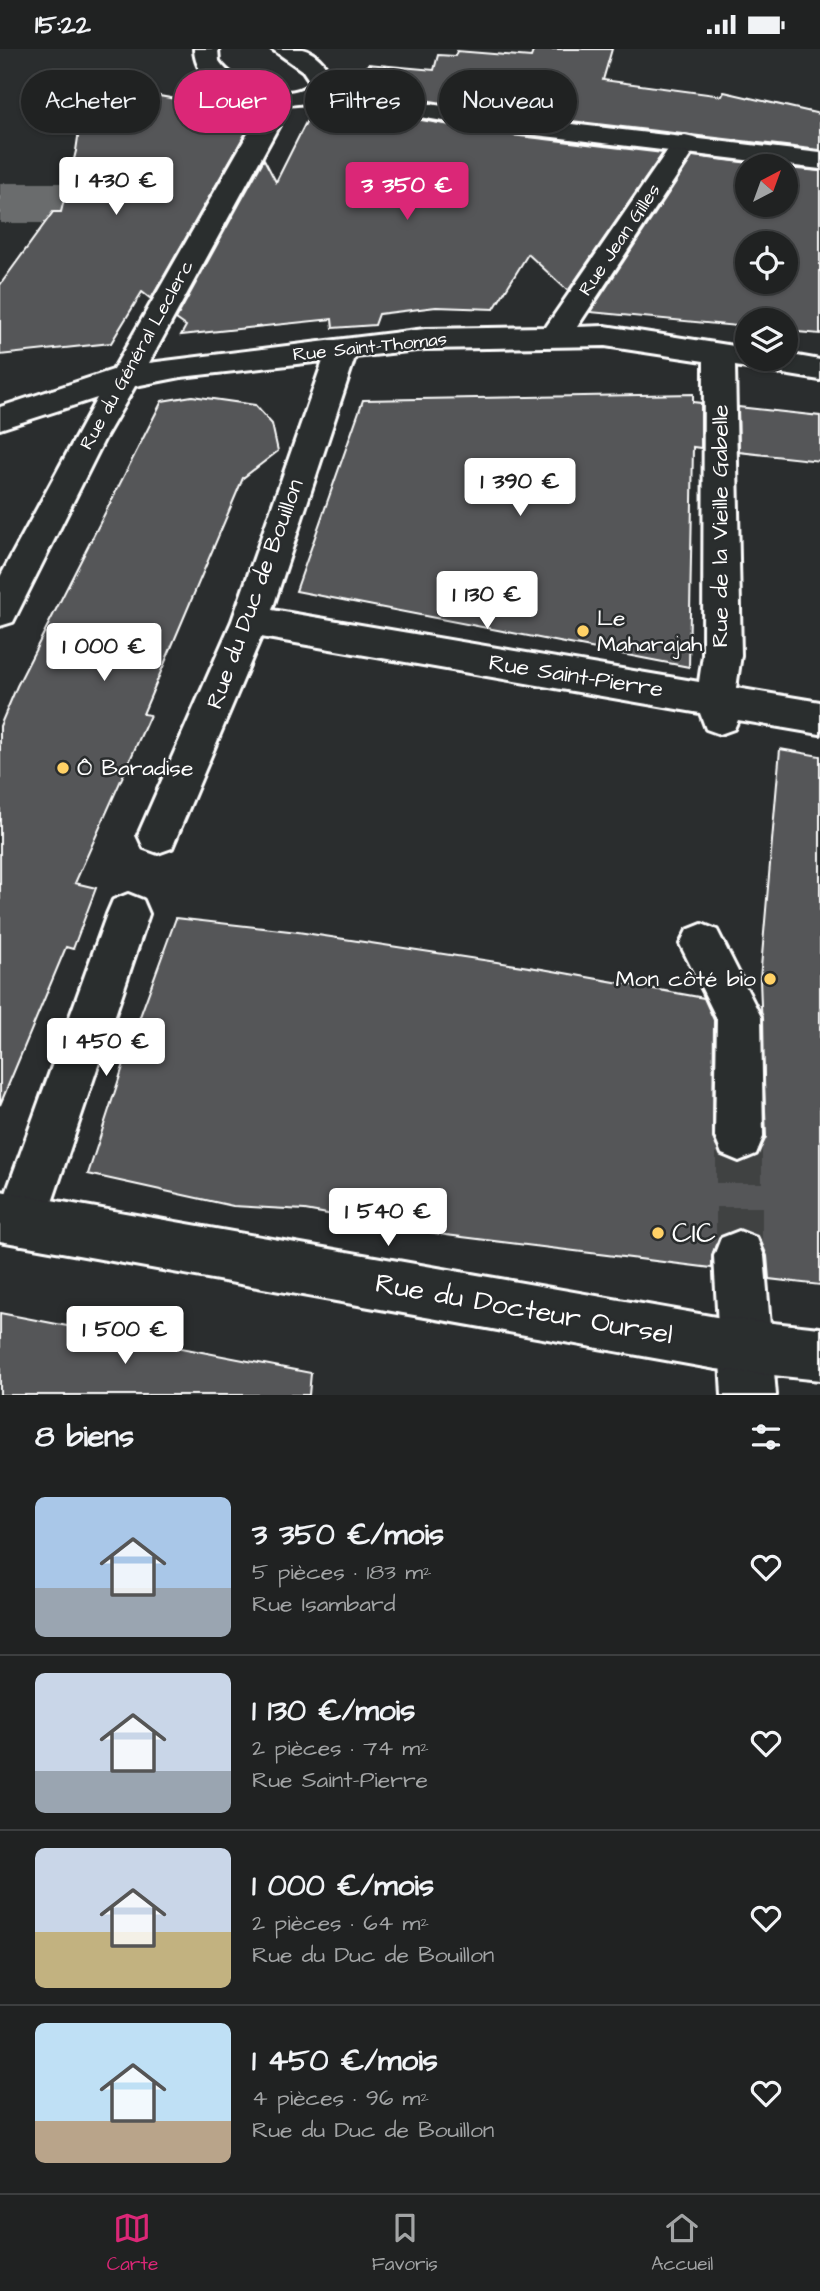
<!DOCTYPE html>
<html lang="fr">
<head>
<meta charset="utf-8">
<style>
	:root { --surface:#202222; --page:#282a2a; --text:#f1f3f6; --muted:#a2a4a5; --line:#3d3f40; --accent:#db2777 }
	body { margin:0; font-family:"Architects Daughter",sans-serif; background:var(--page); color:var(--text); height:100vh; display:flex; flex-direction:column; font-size:26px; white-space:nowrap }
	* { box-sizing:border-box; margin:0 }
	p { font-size:23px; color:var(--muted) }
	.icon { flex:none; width:38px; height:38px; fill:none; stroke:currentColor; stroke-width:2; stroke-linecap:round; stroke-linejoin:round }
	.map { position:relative; height:1346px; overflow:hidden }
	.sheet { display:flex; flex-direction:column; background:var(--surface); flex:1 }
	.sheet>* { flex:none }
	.guide { position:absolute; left:21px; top:21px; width:779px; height:63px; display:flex; gap:14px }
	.needle { width:46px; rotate:41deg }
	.tools { position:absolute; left:735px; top:105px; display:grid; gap:14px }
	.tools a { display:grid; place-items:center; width:63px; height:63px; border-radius:50%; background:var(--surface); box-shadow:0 2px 5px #0004,0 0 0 2px var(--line); font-size:35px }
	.price { position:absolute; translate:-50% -60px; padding:0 16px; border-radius:7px; background:#fff; color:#222; font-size:23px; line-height:46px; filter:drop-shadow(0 2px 4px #0008) }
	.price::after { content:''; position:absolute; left:50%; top:42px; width:21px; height:16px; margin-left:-10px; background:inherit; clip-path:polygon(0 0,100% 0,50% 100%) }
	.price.current { background:var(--accent); color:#fff }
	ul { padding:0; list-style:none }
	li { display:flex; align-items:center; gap:21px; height:175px; padding:0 35px }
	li+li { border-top:2px solid var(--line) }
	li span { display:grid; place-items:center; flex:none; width:196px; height:140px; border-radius:10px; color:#555 }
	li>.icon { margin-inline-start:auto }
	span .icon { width:84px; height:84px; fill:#fffc; stroke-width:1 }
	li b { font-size:30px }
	h2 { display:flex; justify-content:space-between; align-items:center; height:84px; padding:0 35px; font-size:30px }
	.pill { padding:0 24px; border-radius:32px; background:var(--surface); box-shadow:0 2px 5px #0004,0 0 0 2px var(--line); font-size:24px; line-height:63px }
	.pill.current { background:var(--accent); color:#fff }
	.status { display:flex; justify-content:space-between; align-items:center; height:49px; padding:0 35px; background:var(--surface); direction:ltr }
	.status svg { height:19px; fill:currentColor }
	.dock { display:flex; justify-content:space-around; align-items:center; height:98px; border-top:2px solid var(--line); background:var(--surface); font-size:19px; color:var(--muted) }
	.dock a { display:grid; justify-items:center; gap:4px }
	.dock .current { color:var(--accent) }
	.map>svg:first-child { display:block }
</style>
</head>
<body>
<div class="status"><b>15:22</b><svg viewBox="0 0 49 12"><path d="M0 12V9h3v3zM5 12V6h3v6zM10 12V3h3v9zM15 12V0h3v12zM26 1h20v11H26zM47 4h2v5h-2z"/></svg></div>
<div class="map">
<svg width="820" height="1346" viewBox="0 0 820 1346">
	<rect width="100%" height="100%" fill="#2a2d2e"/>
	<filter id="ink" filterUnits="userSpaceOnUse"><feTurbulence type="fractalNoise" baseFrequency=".0143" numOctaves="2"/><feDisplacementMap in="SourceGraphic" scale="14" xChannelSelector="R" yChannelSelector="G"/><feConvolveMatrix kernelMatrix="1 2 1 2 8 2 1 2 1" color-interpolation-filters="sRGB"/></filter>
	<g filter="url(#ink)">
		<path fill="#6a6c6d" stroke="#a6a7a7" stroke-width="2" d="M 132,145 L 76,163 L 0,164 L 0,148 Z"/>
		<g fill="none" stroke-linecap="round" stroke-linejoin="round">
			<path fill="#6a6c6d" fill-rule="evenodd" d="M 0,134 L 164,134 L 247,146 L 388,188 L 398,203 L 388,218 L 363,225 L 236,186 L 164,174 L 0,174 Z"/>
		</g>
		<g fill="#555758" stroke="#fff" stroke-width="2" fill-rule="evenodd">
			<path d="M 534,0 L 612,0 L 603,31 L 722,47 L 724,43 L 820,65 L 820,101 L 503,64 L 358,40 L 368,15 L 434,21 L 438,6 L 455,7 L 457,2 L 531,8 Z"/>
			<path d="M 86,34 L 238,61 L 248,80 L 151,250 L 142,243 L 111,294 L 0,306 L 0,236 L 53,163 L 61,163 L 76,102 Z"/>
			<path d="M 351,59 L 503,85 L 663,104 L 568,242 L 528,205 L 494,260 L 436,258 L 379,265 L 375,276 L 333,279 L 332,270 L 181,286 L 186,277 L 176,270 L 264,110 L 276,133 L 308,69 L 346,75 Z"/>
			<path d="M 693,107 L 775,117 L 747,117 L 747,156 L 786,156 L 786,119 L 820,122 L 820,285 L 786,282 L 786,271 L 747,271 L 747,278 L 590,263 ZM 747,194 L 786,194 L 786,233 L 747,233 Z"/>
			<path d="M 693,345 L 693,353 L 701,354 L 701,399 L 693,398 L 689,618 L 296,542 L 363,351 Z"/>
			<path d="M 192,347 L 255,356 L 272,375 L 278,402 L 243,429 L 143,665 L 150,666 L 75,834 L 96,839 L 73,900 L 66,898 L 0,1056 L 0,677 L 17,637 L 162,352 Z"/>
			<path d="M 738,358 L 820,367 L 820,412 L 739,403 Z"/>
			<path d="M 780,700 L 820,707 L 820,1236 L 769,1230 L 767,1207 L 759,1188 L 740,1180 L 719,1188 L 712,1206 L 712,1219 L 446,1186 L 305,1161 L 233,1157 L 88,1125 L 134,984 L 176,869 L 298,883 L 542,920 L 704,949 L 714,971 L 713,1089 L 721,1107 L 738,1114 L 757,1107 L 766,1088 L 760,930 Z"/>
			<path d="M 0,1264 L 311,1324 L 309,1346 L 0,1346 Z"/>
		</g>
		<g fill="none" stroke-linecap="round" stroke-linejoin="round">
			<path stroke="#3f4243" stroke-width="46" stroke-dasharray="46 24" stroke-linecap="butt" d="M 739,1088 L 739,1207"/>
			<g stroke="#fff" stroke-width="6">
				<g id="minor">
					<path d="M 276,42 L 285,45 L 289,50 L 284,67 L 149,314 L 425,280 L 546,278 L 676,89 L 685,87 L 694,89 L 698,95 L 577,278 L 605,277 L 747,299 L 747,310 L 786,310 L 786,305 L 820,311 L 820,331 L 735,317 L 741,606 L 736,639 L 820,653 L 820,685 L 738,671 L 734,680 L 720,685 L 706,680 L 700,664 L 261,588 L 172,799 L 158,804 L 144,799 L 138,786 L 232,572 L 323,312 L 181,328 L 135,337 L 105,389 L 13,573 L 0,577 L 0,528 L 97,349 L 0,380 L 0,358 L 113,321 L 258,67 L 267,45 ZM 605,297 L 704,312 L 703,606 L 699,633 L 272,561 L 355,308 L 425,300 Z"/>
					<path d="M 128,845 L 143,851 L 149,865 L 46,1171 L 38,1188 L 21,1196 L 4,1188 L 0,1180 L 0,1161 L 107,865 L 113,851 Z"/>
					<path d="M 702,875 L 717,881 L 761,968 L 763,1088 L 756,1105 L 739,1112 L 722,1105 L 715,1088 L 717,970 L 680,895 L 687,881 Z"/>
					<path d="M 739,1182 L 757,1189 L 764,1207 L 776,1346 L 722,1346 L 714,1207 L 721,1189 Z"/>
				</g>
			</g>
			<g stroke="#fff" stroke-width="6">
				<g id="major">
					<path d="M 194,0 L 218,0 L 219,12 C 234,35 285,54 308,36 L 309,31 L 303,22 L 272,0 C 281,0 293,0 302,0 C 317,3 335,24 333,39 L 503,67 L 820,104 L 820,120 L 503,82 L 318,51 C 279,64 196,51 194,0 Z"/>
					<path d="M 0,1142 L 716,1268 L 820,1279 L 820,1331 L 716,1320 L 0,1192 Z"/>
				</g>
			</g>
			<use href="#minor" fill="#2a2d2e" fill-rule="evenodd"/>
			<use href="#major" fill="#2a2d2e" fill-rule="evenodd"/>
		</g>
	</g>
	<g fill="#ffd166" stroke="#2a2d2e" stroke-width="2.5">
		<circle cx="583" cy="582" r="7"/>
		<circle cx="63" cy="719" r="7"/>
		<circle cx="770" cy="930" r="7"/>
		<circle cx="658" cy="1184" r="7"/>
	</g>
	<g text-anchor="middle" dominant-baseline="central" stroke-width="5" stroke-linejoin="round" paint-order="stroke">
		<g font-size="19" fill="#fff" stroke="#2a2d2e">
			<text transform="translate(620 191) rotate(-56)">Rue Jean Gilles</text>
			<text transform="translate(370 298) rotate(-6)">Rue Saint-Thomas</text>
			<text transform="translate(137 306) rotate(-61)">Rue du Général Leclerc</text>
		</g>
		<g font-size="23" fill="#fff" stroke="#2a2d2e">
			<text transform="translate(720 477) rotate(-90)">Rue de la Vieille Gabelle</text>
			<text transform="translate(255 545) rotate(-70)">Rue du Duc de Bouillon</text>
			<text transform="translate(576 627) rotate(9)">Rue Saint-Pierre</text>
		</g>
		<g font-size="23" fill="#fff" stroke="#2a2d2e" text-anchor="start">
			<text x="597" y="569">Le<tspan x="597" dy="26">Maharajah</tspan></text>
			<text x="77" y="719">Ô Baradise</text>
			<text x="756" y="930" text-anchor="end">Mon côté bio</text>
		</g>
		<g font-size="28" fill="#fff" stroke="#2a2d2e" text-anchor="start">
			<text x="672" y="1184">CIC</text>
		</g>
		<g font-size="28" fill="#fff" stroke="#2a2d2e">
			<text transform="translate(524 1260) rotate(10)">Rue du Docteur Oursel</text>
		</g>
	</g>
</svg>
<div class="tools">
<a><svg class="needle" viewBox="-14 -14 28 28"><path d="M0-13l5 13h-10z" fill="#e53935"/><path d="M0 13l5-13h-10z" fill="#a2a4a5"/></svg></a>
<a><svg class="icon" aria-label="locate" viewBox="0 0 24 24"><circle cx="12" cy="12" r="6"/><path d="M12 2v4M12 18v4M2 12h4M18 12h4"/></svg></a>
<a><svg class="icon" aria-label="layers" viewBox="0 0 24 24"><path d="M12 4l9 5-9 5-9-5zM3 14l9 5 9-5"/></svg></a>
</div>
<b class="price" style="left:116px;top:168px">1 430 €</b>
<b class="price current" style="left:407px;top:173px">3 350 €</b>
<b class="price" style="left:520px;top:469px">1 390 €</b>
<b class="price" style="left:487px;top:582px">1 130 €</b>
<b class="price" style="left:104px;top:634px">1 000 €</b>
<b class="price" style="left:106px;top:1029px">1 450 €</b>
<b class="price" style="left:388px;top:1199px">1 540 €</b>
<b class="price" style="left:125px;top:1317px">1 500 €</b>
<div class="guide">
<a class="pill">Acheter</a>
<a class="pill current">Louer</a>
<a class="pill">Filtres</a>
<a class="pill">Nouveau</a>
</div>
</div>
<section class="sheet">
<h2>8 biens<svg class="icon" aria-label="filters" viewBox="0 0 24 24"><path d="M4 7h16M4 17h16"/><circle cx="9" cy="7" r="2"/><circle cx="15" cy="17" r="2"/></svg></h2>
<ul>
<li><span style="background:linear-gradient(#a9c7e8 65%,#9aa5b1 0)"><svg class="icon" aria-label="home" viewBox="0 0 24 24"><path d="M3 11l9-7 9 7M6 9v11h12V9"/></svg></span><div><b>3 350 €/mois</b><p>5 pièces · 183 m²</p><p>Rue Isambard</p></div><svg class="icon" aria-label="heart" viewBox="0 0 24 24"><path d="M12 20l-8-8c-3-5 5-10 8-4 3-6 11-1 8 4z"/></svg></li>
<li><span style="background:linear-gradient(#c9d6e8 70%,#9aa5b1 0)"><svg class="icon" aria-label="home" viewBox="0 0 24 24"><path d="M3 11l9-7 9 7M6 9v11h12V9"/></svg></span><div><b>1 130 €/mois</b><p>2 pièces · 74 m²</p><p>Rue Saint-Pierre</p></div><svg class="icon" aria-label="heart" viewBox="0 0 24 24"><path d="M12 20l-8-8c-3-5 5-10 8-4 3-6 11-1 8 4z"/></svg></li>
<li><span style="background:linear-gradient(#c9d6e8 60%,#c2b280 0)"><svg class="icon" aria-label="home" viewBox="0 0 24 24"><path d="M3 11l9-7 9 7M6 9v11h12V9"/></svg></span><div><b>1 000 €/mois</b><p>2 pièces · 64 m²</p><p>Rue du Duc de Bouillon</p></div><svg class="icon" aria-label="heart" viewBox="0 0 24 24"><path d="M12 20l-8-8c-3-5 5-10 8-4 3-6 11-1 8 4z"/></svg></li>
<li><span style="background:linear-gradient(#bfe0f5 70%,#b9a48a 0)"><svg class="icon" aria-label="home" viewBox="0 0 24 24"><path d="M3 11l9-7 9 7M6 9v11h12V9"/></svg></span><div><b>1 450 €/mois</b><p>4 pièces · 96 m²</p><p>Rue du Duc de Bouillon</p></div><svg class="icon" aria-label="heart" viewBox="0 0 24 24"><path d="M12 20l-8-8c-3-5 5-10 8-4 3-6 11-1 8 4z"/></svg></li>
</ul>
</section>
<nav class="dock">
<a class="current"><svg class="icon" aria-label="map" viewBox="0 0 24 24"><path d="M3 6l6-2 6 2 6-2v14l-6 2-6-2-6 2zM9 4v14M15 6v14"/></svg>Carte</a>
<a><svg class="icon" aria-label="saved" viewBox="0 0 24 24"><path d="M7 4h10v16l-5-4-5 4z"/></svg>Favoris</a>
<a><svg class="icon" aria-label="home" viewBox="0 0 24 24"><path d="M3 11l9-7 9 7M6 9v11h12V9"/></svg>Accueil</a>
</nav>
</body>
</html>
